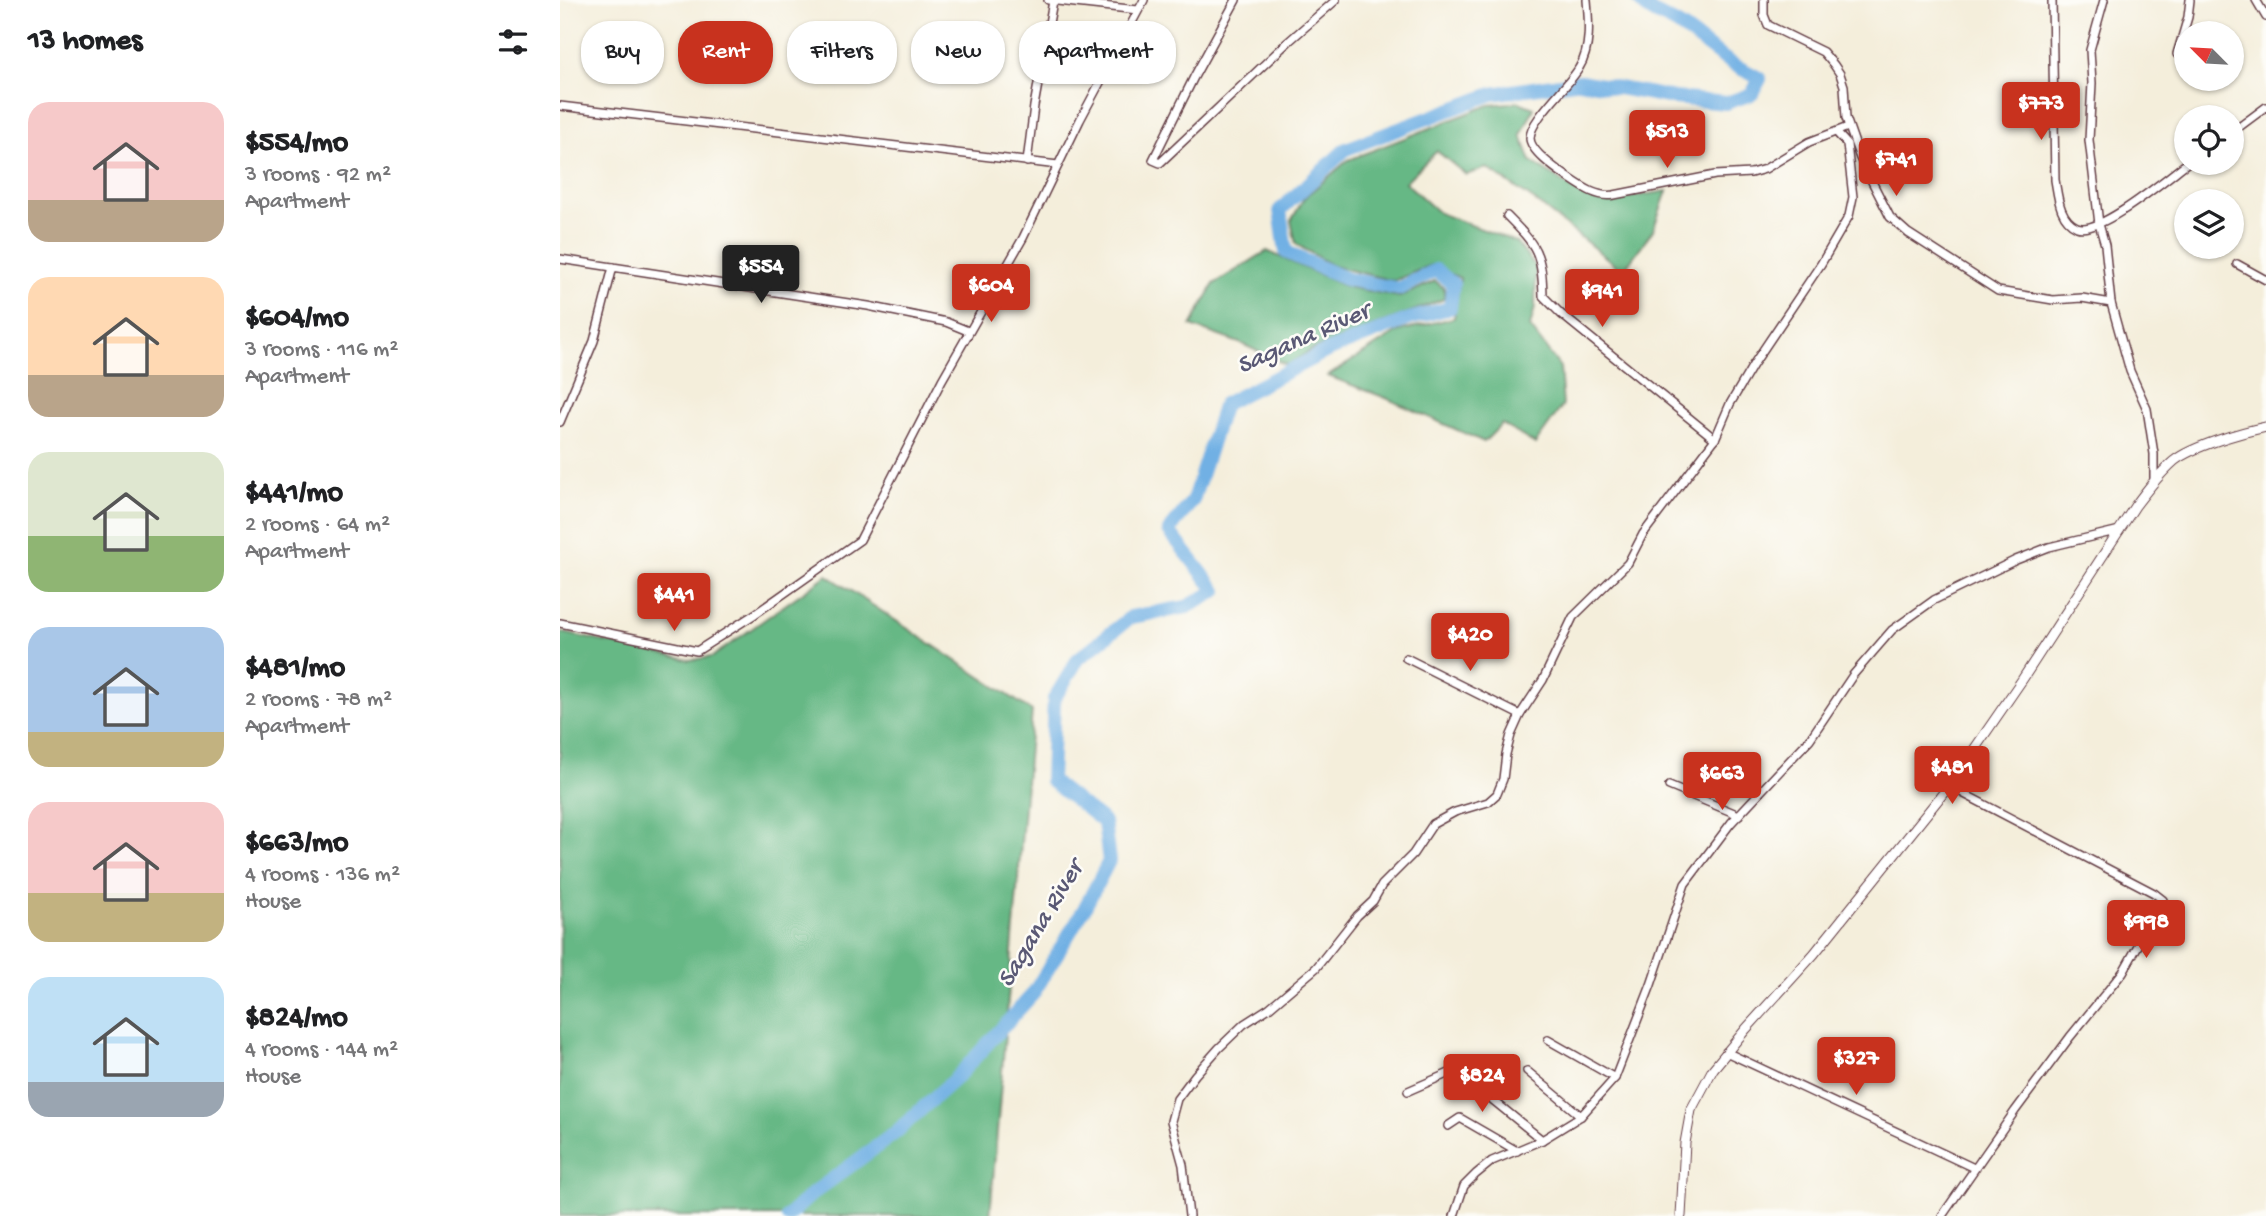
<!DOCTYPE html>
<html lang="en">
<head>
<meta charset="utf-8">
<style>
	:root { --surface:#fff; --page:#f2f2f2; --text:#202124; --muted:#757577; --accent:#c8321e }
	body { margin:0; font-family:"Gochi Hand",sans-serif; background:var(--page); color:var(--text); height:100vh; display:flex; flex-direction:column; font-size:26px; white-space:nowrap }
	* { box-sizing:border-box; margin:0 }
	p { font-size:23px; color:var(--muted) }
	.icon { flex:none; width:38px; height:38px; fill:none; stroke:currentColor; stroke-width:2; stroke-linecap:round; stroke-linejoin:round }
	.map { position:relative; flex:1; overflow:hidden }
	.drawer { display:flex; flex-direction:column; background:var(--surface); width:560px }
	.drawer>* { flex:none }
	.top-card { position:absolute; left:21px; top:21px; width:665px; height:63px; display:flex; gap:14px }
	.needle { width:46px; rotate:294deg }
	.buttons { position:absolute; left:1614px; top:21px; display:grid; gap:14px }
	.buttons a { display:grid; place-items:center; width:70px; height:70px; border-radius:50%; background:var(--surface); box-shadow:0 2px 5px #0004; font-size:35px }
	.price { position:absolute; translate:-50% -60px; padding:0 16px; border-radius:7px; background:var(--accent); color:#fff; font-size:23px; line-height:46px; filter:drop-shadow(0 2px 4px #0008) }
	.price::after { content:''; position:absolute; left:50%; top:42px; width:21px; height:16px; margin-left:-10px; background:inherit; clip-path:polygon(0 0,100% 0,50% 100%) }
	.price.current { background:#222; color:#fff }
	ul { padding:0; list-style:none }
	li { display:flex; align-items:center; gap:21px; height:175px; padding:0 28px }
	li span { display:grid; place-items:center; flex:none; width:196px; height:140px; border-radius:21px; color:#555 }
	li>.icon { margin-inline-start:auto }
	span .icon { width:84px; height:84px; fill:#fffc; stroke-width:1 }
	li b { font-size:30px }
	h2 { display:flex; justify-content:space-between; align-items:center; height:84px; padding:0 28px; font-size:30px }
	.chip { padding:0 24px; border-radius:28px; background:var(--surface); box-shadow:0 2px 5px #0004; font-size:24px; line-height:63px }
	.chip.current { background:var(--accent); color:#fff }
	main { display:flex; flex:1; min-height:0 }
	.map>svg:first-child { display:block }
</style>
</head>
<body>
<main>
<section class="drawer">
<h2>13 homes<svg class="icon" aria-label="filters" viewBox="0 0 24 24"><path d="M4 7h16M4 17h16"/><circle cx="9" cy="7" r="2"/><circle cx="15" cy="17" r="2"/></svg></h2>
<ul>
<li><span style="background:linear-gradient(#f6c9c9 70%,#b9a48a 0)"><svg class="icon" aria-label="home" viewBox="0 0 24 24"><path d="M3 11l9-7 9 7M6 9v11h12V9"/></svg></span><div><b>$554/mo</b><p>3 rooms · 92 m²</p><p>Apartment</p></div></li>
<li><span style="background:linear-gradient(#ffd9b3 70%,#b9a48a 0)"><svg class="icon" aria-label="home" viewBox="0 0 24 24"><path d="M3 11l9-7 9 7M6 9v11h12V9"/></svg></span><div><b>$604/mo</b><p>3 rooms · 116 m²</p><p>Apartment</p></div></li>
<li><span style="background:linear-gradient(#dfe7d0 60%,#8fb573 0)"><svg class="icon" aria-label="home" viewBox="0 0 24 24"><path d="M3 11l9-7 9 7M6 9v11h12V9"/></svg></span><div><b>$441/mo</b><p>2 rooms · 64 m²</p><p>Apartment</p></div></li>
<li><span style="background:linear-gradient(#a9c7e8 75%,#c2b280 0)"><svg class="icon" aria-label="home" viewBox="0 0 24 24"><path d="M3 11l9-7 9 7M6 9v11h12V9"/></svg></span><div><b>$481/mo</b><p>2 rooms · 78 m²</p><p>Apartment</p></div></li>
<li><span style="background:linear-gradient(#f6c9c9 65%,#c2b280 0)"><svg class="icon" aria-label="home" viewBox="0 0 24 24"><path d="M3 11l9-7 9 7M6 9v11h12V9"/></svg></span><div><b>$663/mo</b><p>4 rooms · 136 m²</p><p>House</p></div></li>
<li><span style="background:linear-gradient(#bfe0f5 75%,#9aa5b1 0)"><svg class="icon" aria-label="home" viewBox="0 0 24 24"><path d="M3 11l9-7 9 7M6 9v11h12V9"/></svg></span><div><b>$824/mo</b><p>4 rooms · 144 m²</p><p>House</p></div></li>
</ul>
</section>
<div class="map">
<svg width="1706" height="1216" viewBox="0 0 1706 1216">
	<rect width="100%" height="100%" fill="#fdfcf7"/>
	<filter id="ink" filterUnits="userSpaceOnUse"><feTurbulence type="fractalNoise" baseFrequency=".0143" numOctaves="2"/><feDisplacementMap in="SourceGraphic" scale="14" xChannelSelector="R" yChannelSelector="G"/><feConvolveMatrix kernelMatrix="1 2 1 2 8 2 1 2 1" color-interpolation-filters="sRGB"/></filter>
	<filter id="wash" filterUnits="userSpaceOnUse"><feTurbulence type="fractalNoise" baseFrequency=".00686" numOctaves="4" result="noise"/><feDisplacementMap in="SourceGraphic" scale="28" xChannelSelector="R" yChannelSelector="G"/><feGaussianBlur stdDeviation="1.57" result="paint"/><feColorMatrix in="noise" values="0 0 0 0 0 0 0 0 0 0 0 0 0 0 0 0 0 1.4 0 .05"/><feComposite in="paint" operator="in"/></filter>
	<g filter="url(#wash)">
		<rect width="100%" height="100%" fill="#f4eedb"/>
		<g fill="#66b885" stroke="#586c58" stroke-width="2">
			<path d="M 959,102 L 974,108 L 961,135 L 971,161 L 1005,184 L 1040,202 L 1107,191 L 1093,230 L 1063,271 L 975,201 L 927,168 L 906,175 L 877,151 L 845,182 L 879,213 L 956,242 L 976,267 L 975,307 L 970,327 L 1000,367 L 1003,405 L 975,444 L 942,424 L 924,442 L 826,398 L 768,376 L 839,331 L 894,318 L 900,278 L 871,265 L 834,281 L 773,266 L 736,244 L 731,221 L 744,198 L 788,160 L 929,105 Z"/>
			<path d="M 707,251 L 787,287 L 840,297 L 875,281 L 884,288 L 884,299 L 752,350 L 727,365 L 682,344 L 631,326 L 654,284 Z"/>
			<path d="M 267,575 L 472,711 L 430,1216 L 0,1216 L 0,632 L 129,660 L 152,657 Z"/>
		</g>
		<g fill="none" stroke-linecap="round" stroke-linejoin="round">
			<path stroke="#71b0e4" stroke-width="14" d="M 228,1216 L 252,1194 L 335,1133 L 397,1077 L 473,994 L 524,909 L 549,861 L 544,822 L 491,781 L 494,699 L 518,659 L 571,617 L 627,607 L 656,591 L 609,531 L 633,500 L 664,404 L 767,351 L 849,319 L 890,308 L 893,284 L 876,270 L 839,289 L 786,279 L 726,252 L 720,210 L 786,149 L 932,94 L 1020,81 L 1114,98 L 1166,103 L 1192,94 L 1200,79 C 1189,71 1181,70 1171,63 C 1153,52 1138,38 1121,27 C 1107,17 1089,14 1079,0"/>
		</g>
	</g>
	<g filter="url(#ink)">
		<g fill="none" stroke-linecap="round" stroke-linejoin="round">
			<g stroke="#643e45" stroke-width="10">
				<g id="minor">
					<path d="M 488,0 L 578,10"/>
					<path d="M 676,0 L 634,77 L 593,160 L 600,163 L 728,42 L 776,0"/>
					<path d="M 1027,0 C 1029,22 1031,49 1019,68 C 1009,86 970,119 970,138 C 970,151 996,169 1006,176 C 1021,186 1036,198 1054,195 L 1155,175 L 1191,173 L 1205,169 L 1249,142 L 1288,127"/>
					<path d="M 1204,0 L 1204,15 L 1208,25 L 1263,52 L 1274,65 L 1280,74 L 1284,86 L 1286,118 L 1300,158 L 1330,217 L 1348,233 L 1438,291 L 1493,300 L 1522,298 L 1551,303"/>
					<path d="M 1492,0 L 1495,180 C 1498,196 1499,219 1517,227 C 1539,236 1608,177 1627,163"/>
					<path d="M 1544,0 L 1530,50 L 1532,83 L 1529,140 L 1539,224 L 1545,245 L 1551,303 L 1570,371 L 1587,409 L 1594,454 L 1594,480"/>
					<path d="M 1696,0 L 1706,17"/>
					<path d="M 1617,54 L 1628,17 L 1630,0"/>
					<path d="M 0,106 L 498,165"/>
					<path d="M 1671,133 L 1706,107"/>
					<path d="M 467,162 L 474,106 L 493,1"/>
					<path d="M 947,216 C 977,246 982,253 983,296 L 1001,314 L 1155,439"/>
					<path d="M 0,259 L 308,306 L 386,322 L 408,331"/>
					<path d="M 1677,264 L 1706,280"/>
					<path d="M 0,422 L 34,341 L 53,267"/>
					<path d="M 0,623 L 137,651 L 195,614 L 300,540 L 382,380 L 463,238 L 520,120 L 584,0"/>
					<path d="M 846,658 L 960,715"/>
					<path d="M 1109,786 L 1179,815"/>
					<path d="M 988,1040 L 1055,1078"/>
					<path d="M 1166,1052 L 1414,1168"/>
					<path d="M 967,1071 L 1021,1116"/>
					<path d="M 848,1091 L 896,1070 L 982,1140"/>
					<path d="M 888,1126 L 900,1118 L 957,1151"/>
					<path d="M 629,1216 L 623,1165 L 611,1121 L 617,1099 L 635,1075 L 659,1048 L 684,1024 L 709,1008 L 756,968 L 797,916 L 813,901 L 822,885 L 853,854 L 873,824 L 895,812 L 928,802 L 937,794 L 943,779 L 946,754 L 951,735 L 960,715 L 983,680 L 1013,617 L 1068,563 L 1083,534 L 1155,439 L 1170,404 L 1193,365 L 1261,264 L 1289,216 L 1293,197 L 1287,144 L 1276,132"/>
					<path d="M 894,1216 L 904,1186 L 916,1174 L 932,1161 L 982,1140 L 1021,1116 L 1055,1078 L 1091,985 L 1125,884 L 1171,823 L 1250,739 L 1293,675 L 1332,630 L 1374,600 L 1456,560 L 1489,547 L 1560,530"/>
					<path d="M 1382,1216 L 1455,1111 L 1510,1037 L 1563,972 L 1593,919 L 1604,904 L 1603,900 L 1594,893 L 1389,786"/>
				</g>
			</g>
			<g stroke="#643e45" stroke-width="11">
				<path id="tertiary" d="M 1121,1216 L 1125,1143 L 1131,1110 L 1153,1069 L 1186,1029 L 1254,954 L 1389,786 L 1462,680 L 1575,506 C 1587,490 1599,474 1614,461 C 1633,446 1682,432 1706,427"/>
			</g>
			<use href="#minor" stroke="#fff" stroke-width="7"/>
			<use href="#tertiary" stroke="#fff" stroke-width="9"/>
		</g>
	</g>
	<g text-anchor="middle" dominant-baseline="central" stroke-width="5" stroke-linejoin="round" paint-order="stroke">
		<g font-size="26" font-style="italic" fill="#5a5975" stroke="#fdfcf7">
			<text transform="translate(744 340) rotate(-24)">Sagana River</text>
			<text transform="translate(482 925) rotate(-59)">Sagana River</text>
		</g>
	</g>
</svg>
<div class="buttons">
<a><svg class="needle" viewBox="-14 -14 28 28"><path d="M0-13l5 13h-10z" fill="#e53935"/><path d="M0 13l5-13h-10z" fill="#757577"/></svg></a>
<a><svg class="icon" aria-label="locate" viewBox="0 0 24 24"><circle cx="12" cy="12" r="6"/><path d="M12 2v4M12 18v4M2 12h4M18 12h4"/></svg></a>
<a><svg class="icon" aria-label="layers" viewBox="0 0 24 24"><path d="M12 4l9 5-9 5-9-5zM3 14l9 5 9-5"/></svg></a>
</div>
<b class="price" style="left:1481px;top:142px">$773</b>
<b class="price" style="left:1107px;top:170px">$513</b>
<b class="price" style="left:1336px;top:198px">$741</b>
<b class="price current" style="left:201px;top:305px">$554</b>
<b class="price" style="left:431px;top:324px">$604</b>
<b class="price" style="left:1042px;top:329px">$941</b>
<b class="price" style="left:114px;top:633px">$441</b>
<b class="price" style="left:910px;top:673px">$420</b>
<b class="price" style="left:1392px;top:806px">$481</b>
<b class="price" style="left:1162px;top:812px">$663</b>
<b class="price" style="left:1586px;top:960px">$998</b>
<b class="price" style="left:1296px;top:1097px">$327</b>
<b class="price" style="left:922px;top:1114px">$824</b>
<div class="top-card">
<a class="chip">Buy</a>
<a class="chip current">Rent</a>
<a class="chip">Filters</a>
<a class="chip">New</a>
<a class="chip">Apartment</a>
</div>
</div>
</main>
</body>
</html>
